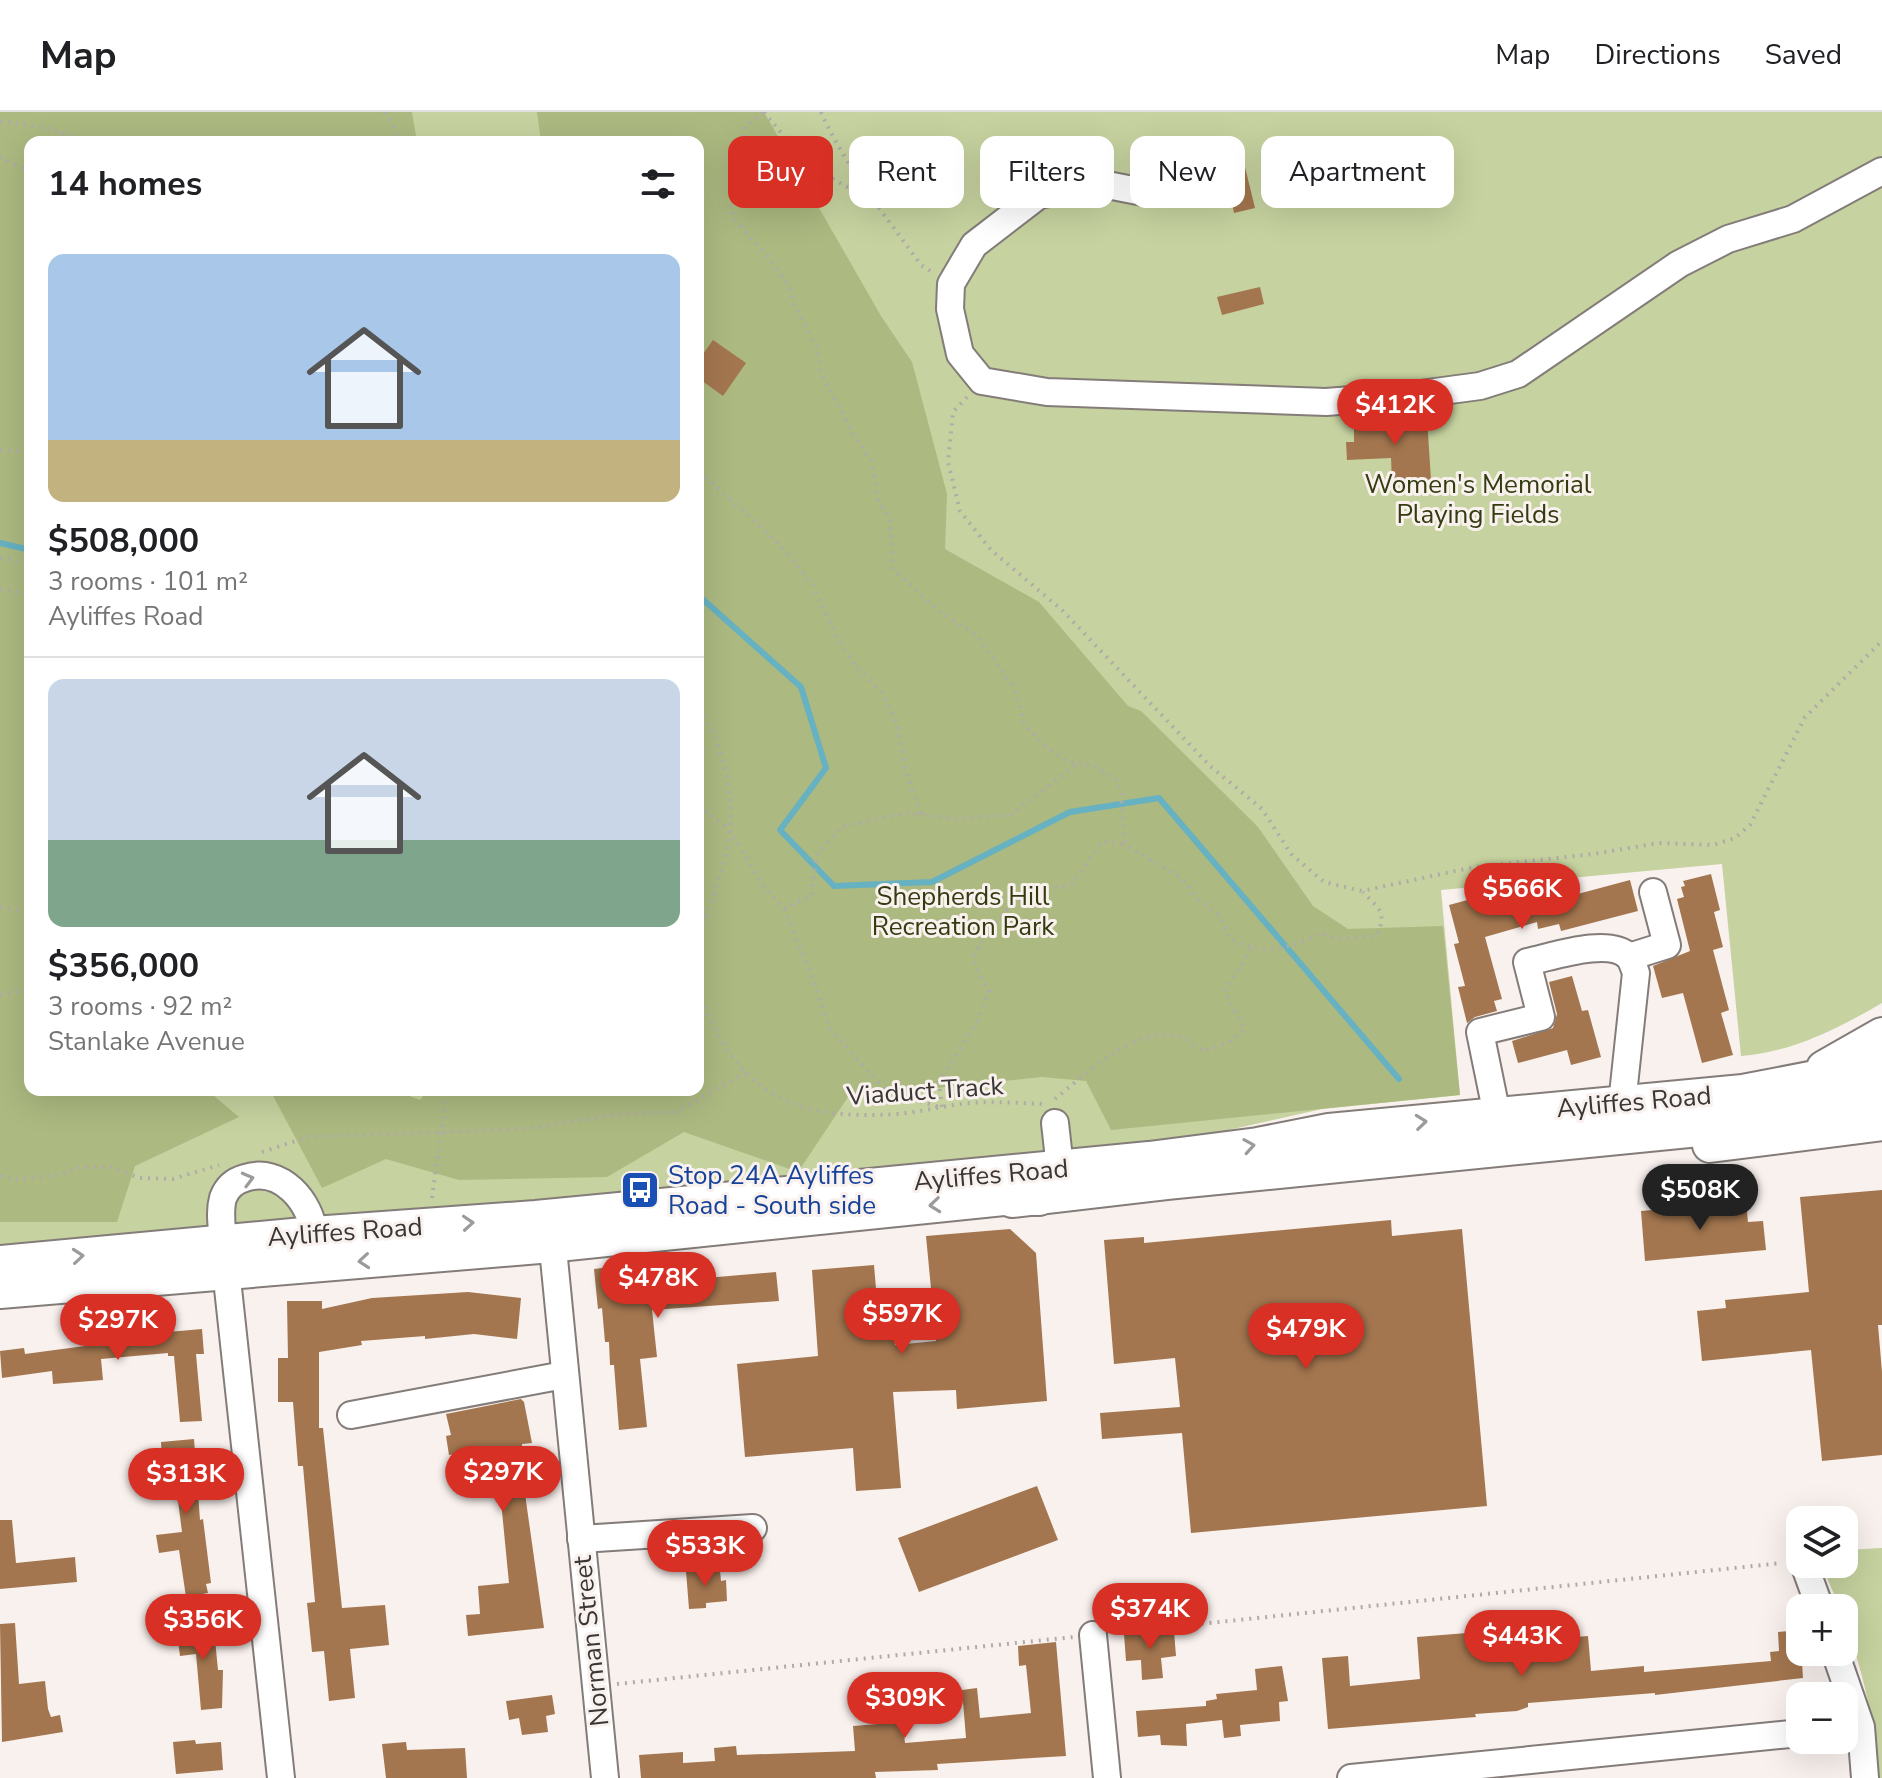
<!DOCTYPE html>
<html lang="en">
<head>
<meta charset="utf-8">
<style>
	:root { --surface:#fff; --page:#f6f6f6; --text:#202124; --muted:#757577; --line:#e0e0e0; --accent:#d93025 }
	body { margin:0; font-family:"Nunito Sans",sans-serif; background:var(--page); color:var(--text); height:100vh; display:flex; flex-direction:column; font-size:30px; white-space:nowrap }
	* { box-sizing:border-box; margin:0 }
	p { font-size:26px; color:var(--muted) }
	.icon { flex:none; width:44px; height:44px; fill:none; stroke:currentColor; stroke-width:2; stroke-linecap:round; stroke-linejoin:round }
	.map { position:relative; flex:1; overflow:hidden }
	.details { position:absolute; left:24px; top:24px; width:680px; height:960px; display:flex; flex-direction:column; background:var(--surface); border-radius:16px; box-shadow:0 8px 32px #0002 }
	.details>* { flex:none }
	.hud { position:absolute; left:728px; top:24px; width:760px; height:72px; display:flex; gap:16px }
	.tools { position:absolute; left:1786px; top:1394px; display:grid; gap:16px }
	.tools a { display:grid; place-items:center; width:72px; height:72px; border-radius:16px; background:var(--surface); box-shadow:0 8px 32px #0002; font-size:40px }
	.price { position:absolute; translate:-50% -68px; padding:0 18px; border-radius:28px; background:var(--accent); color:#fff; font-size:26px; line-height:52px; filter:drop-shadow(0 2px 4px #0008) }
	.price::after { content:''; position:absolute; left:50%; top:48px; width:24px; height:18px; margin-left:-12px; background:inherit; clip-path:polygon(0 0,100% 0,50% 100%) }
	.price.selected { background:#222; color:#fff }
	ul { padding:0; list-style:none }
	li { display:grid; align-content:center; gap:16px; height:424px; padding:0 24px }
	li+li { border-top:2px solid var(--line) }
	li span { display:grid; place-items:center; height:248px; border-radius:16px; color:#555 }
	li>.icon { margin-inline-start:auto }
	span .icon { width:144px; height:144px; fill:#fffc; stroke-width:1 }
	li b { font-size:34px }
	h2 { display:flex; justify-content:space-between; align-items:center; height:96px; padding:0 24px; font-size:34px }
	.pill { padding:0 28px; border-radius:16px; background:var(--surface); box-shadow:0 8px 32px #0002; font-size:28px; line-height:72px }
	.pill.selected { background:var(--accent); color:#fff }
	header { display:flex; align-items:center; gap:48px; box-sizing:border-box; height:112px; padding:0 40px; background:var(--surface); border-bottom:2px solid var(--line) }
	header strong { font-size:38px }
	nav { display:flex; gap:44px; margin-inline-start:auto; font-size:28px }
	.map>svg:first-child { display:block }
</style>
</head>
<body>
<header>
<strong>Map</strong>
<nav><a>Map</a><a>Directions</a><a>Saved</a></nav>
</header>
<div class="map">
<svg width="1882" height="1666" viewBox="0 0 1882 1666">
	<rect width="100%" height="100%" fill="#f9f1ee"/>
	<g fill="#c6d29f" fill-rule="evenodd">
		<path d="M 0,0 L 1882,0 L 1882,891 C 1837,917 1793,940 1741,944 L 1722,752 L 1441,778 L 1460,983 L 1322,997 L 1060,1056 L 0,1150 ZM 30,30 L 698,30 L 698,978 L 30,978 Z"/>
		<path d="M 1882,1436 L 1882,1666 L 1876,1666 C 1876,1609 1863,1561 1844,1507 L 1844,1496 L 1840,1496 L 1821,1452 L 1844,1452 L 1844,1438 Z"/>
	</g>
	<g fill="#acb980">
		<path d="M 0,0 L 412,0 L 417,30 L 30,30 L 30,978 L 207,978 L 239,1005 L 135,1054 L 117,1110 L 0,1110 Z"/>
		<path d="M 537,0 L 764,0 L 881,204 L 912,250 L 947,382 L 945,437 L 1039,490 L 1128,594 L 1141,599 L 1258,715 L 1313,794 L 1348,817 L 1443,814 L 1460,983 L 1111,1018 L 1086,969 L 1042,965 L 848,985 L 798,1060 L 684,1020 L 607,1065 L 459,1068 L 386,1047 L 322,1076 L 270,978 L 393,978 L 420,988 L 428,978 L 698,978 L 698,30 L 541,30 Z"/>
	</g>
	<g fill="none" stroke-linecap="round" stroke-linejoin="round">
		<g stroke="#66b1c2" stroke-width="6">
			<path d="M 0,431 L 30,438"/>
			<path d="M 698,483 L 801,575 L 826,656 L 780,718 L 834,774 L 932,770 L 1070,700 L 1159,686 L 1399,967"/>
		</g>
	</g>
	<g fill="#a3764f">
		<path d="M 1244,51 L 1255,96 L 1234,101 L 1224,56 Z"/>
		<path d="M 1260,175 L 1264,192 L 1222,203 L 1217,185 Z"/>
		<path d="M 713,228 L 746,251 L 723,284 L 698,266 L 698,249 Z"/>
		<path d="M 1427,306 L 1431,368 L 1392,370 L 1391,346 L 1347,348 L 1346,330 L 1354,330 L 1354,314 L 1363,314 L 1362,310 Z"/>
		<path d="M 1711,762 L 1720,798 L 1714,800 L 1723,835 L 1713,838 L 1729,898 L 1721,901 L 1733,943 L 1702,951 L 1683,881 L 1662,886 L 1653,854 L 1690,839 L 1677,787 L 1684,785 L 1681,775 L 1685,774 L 1683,769 Z"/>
		<path d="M 1630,768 L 1638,799 L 1561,819 L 1559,812 L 1538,817 L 1537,810 L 1485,825 L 1502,887 L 1494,889 L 1497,899 L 1475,905 L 1467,911 L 1458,875 L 1465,874 L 1454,832 L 1459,831 L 1449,793 L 1486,783 L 1488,790 L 1523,780 L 1525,787 L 1572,775 L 1574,783 Z"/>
		<path d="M 1572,864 L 1582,899 L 1588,898 L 1601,945 L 1571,953 L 1567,938 L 1518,951 L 1512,929 L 1553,916 L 1557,902 L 1549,870 Z"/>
		<path d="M 1882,1078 L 1882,1213 L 1878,1213 L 1882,1260 L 1882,1343 L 1822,1349 L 1811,1238 L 1702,1249 L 1697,1199 L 1726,1196 L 1725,1188 L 1809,1180 L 1800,1085 Z"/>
		<path d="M 1746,1090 L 1748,1110 L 1763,1109 L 1766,1138 L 1645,1149 L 1641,1099 Z"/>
		<path d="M 1391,1108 L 1392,1124 L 1462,1117 L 1487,1394 L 1191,1421 L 1182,1321 L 1102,1327 L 1100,1301 L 1180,1295 L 1175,1246 L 1114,1252 L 1104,1128 L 1144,1125 L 1144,1131 Z"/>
		<path d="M 1010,1117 L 1036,1141 L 1047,1289 L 957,1297 L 956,1278 L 893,1280 L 901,1376 L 856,1379 L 853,1336 L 745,1345 L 737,1252 L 818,1244 L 812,1158 L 874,1153 L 877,1188 L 892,1188 L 895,1233 L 936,1229 L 926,1124 Z"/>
		<path d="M 645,1151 L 647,1171 L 776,1160 L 779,1189 L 652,1198 L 657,1245 L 640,1247 L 647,1315 L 619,1318 L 614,1253 L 610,1253 L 609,1230 L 605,1230 L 602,1196 L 598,1197 L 594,1157 Z"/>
		<path d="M 468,1180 L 521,1186 L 517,1227 L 474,1222 L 425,1227 L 425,1224 L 361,1229 L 362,1233 L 319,1240 L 319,1316 L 323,1316 L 342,1496 L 385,1493 L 389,1533 L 350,1537 L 355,1586 L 329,1589 L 324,1539 L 312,1540 L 307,1491 L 315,1490 L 303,1354 L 298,1354 L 293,1290 L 278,1290 L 278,1246 L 288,1246 L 287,1189 L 322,1189 L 322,1197 L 372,1186 Z"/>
		<path d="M 121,1215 L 127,1221 L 144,1219 L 145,1222 L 202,1217 L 204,1242 L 196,1242 L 202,1309 L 180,1310 L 174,1244 L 168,1244 L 168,1241 L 101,1247 L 103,1268 L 53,1272 L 52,1259 L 2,1266 L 0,1239 L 24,1236 L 25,1242 L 107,1231 L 106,1217 Z"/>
		<path d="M 521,1287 L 524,1290 L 532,1331 L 522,1332 L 526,1389 L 544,1516 L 468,1524 L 466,1503 L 480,1502 L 478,1474 L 509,1471 L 500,1379 L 491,1380 L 487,1338 L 449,1343 L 446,1324 L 451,1323 L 446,1302 Z"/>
		<path d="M 194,1327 L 200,1408 L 203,1407 L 211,1471 L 206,1472 L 208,1481 L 186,1485 L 179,1438 L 159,1441 L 156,1423 L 182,1420 L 177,1381 L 164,1381 L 161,1330 Z"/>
		<path d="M 1037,1374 L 1058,1428 L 919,1480 L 898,1426 Z"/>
		<path d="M 0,1408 L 12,1408 L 16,1451 L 75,1445 L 77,1470 L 0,1477 Z"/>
		<path d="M 720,1458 L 721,1469 L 726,1468 L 727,1489 L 706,1491 L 706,1496 L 689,1497 L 686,1459 Z"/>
		<path d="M 200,1504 L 201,1519 L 214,1517 L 218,1558 L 223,1558 L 222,1596 L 201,1598 L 196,1542 L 180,1544 L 177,1521 L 186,1520 L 185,1506 Z"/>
		<path d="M 15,1511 L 19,1572 L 45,1569 L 48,1597 L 51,1605 L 60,1603 L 63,1620 L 2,1630 L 0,1512 Z"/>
		<path d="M 1528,1516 L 1529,1529 L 1588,1524 L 1591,1559 L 1644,1554 L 1644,1560 L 1771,1549 L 1770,1540 L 1779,1539 L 1778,1520 L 1800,1518 L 1803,1566 L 1655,1583 L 1655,1581 L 1528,1591 L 1528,1595 L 1517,1599 L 1475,1602 L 1476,1605 L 1328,1617 L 1322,1546 L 1348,1544 L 1350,1574 L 1420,1567 L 1417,1525 Z"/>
		<path d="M 1174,1519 L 1176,1544 L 1161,1546 L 1163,1566 L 1142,1568 L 1141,1548 L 1126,1549 L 1124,1522 Z"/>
		<path d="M 1056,1530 L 1066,1644 L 937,1652 L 938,1658 L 875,1660 L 876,1666 L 641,1666 L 639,1643 L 683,1640 L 683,1651 L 715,1649 L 714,1636 L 736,1634 L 737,1643 L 855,1639 L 853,1614 L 903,1610 L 905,1631 L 966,1626 L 962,1578 L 977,1576 L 980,1606 L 1031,1601 L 1026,1553 L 1019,1554 L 1018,1534 Z"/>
		<path d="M 1282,1554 L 1288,1589 L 1279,1590 L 1280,1609 L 1240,1613 L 1241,1624 L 1224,1626 L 1222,1608 L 1186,1612 L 1187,1634 L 1161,1633 L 1160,1623 L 1138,1625 L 1136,1599 L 1206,1594 L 1206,1589 L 1217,1587 L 1216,1582 L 1257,1578 L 1255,1557 Z"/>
		<path d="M 552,1583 L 555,1602 L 546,1604 L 548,1620 L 522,1623 L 519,1606 L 509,1608 L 506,1589 Z"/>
		<path d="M 195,1628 L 196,1632 L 221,1630 L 223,1658 L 176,1662 L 173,1630 Z"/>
		<path d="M 406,1630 L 407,1638 L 465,1636 L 467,1666 L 386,1666 L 382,1632 Z"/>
	</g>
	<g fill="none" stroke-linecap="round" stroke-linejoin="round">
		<g stroke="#837c79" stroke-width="30">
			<g id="minor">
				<path d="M 1143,80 L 1097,71 L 1039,83 L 974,133 L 951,172 L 950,197 L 960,242 L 982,269 L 1047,280 L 1326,290 L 1405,284 L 1480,274 L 1518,262 L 1679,152 L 1728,127 L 1793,107 L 1882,59"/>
				<path d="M 1629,845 L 1667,833 L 1653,780"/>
				<path d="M 1497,1003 L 1480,920 L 1541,905 L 1527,850 C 1552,845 1608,825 1628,844 C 1632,848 1634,856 1636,861 L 1622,992"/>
				<path d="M 1055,1011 L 1060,1056"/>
				<path d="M 551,1116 L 605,1666"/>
				<path d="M 351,1303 L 564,1263"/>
				<path d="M 581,1427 L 753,1416"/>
				<path d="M 1804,1452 L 1820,1496"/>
				<path d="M 1093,1523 L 1107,1666"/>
				<path d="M 1835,1540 L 1861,1615 L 1865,1666"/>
				<path d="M 281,1666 L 223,1130 C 222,1115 219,1100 223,1086 C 227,1075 234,1069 245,1066 C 281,1054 311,1090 314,1122"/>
				<path d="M 1351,1666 L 1800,1621"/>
			</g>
		</g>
		<g stroke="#837c79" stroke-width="38">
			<g id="major">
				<path d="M 1824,956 L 1882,923"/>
				<path d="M 1710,1033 L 1882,1011"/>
				<path d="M 0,1151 L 314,1122 L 536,1106 L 1149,1047 L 1258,1033 L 1329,1019 L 1743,980 L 1882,953"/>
				<path d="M 0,1179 L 539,1134 L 1013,1085 L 1039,1086"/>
			</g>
		</g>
		<g stroke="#837c79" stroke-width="44">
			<path id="highway" d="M 1013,1085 L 1168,1067 L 1749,1009 L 1882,984"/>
		</g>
		<g stroke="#b0aaa8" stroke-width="4" stroke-dasharray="2 6" stroke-linecap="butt">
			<path d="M 385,0 L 396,18 L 398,30"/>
			<path d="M 763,0 L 745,14 L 742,61 L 730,88 L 733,106 L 767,143 L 790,176 L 793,191 L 818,237 L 820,258 L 853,322 L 871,349 L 878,388 L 890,407 L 893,457 L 943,502 L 976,523 L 1015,577 L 1024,612 L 1043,632 L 1066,649 L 1094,654 L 1117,668 L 1121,682 L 1125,733 L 1183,767 L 1197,786 L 1220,804 L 1229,826 C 1267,846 1285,837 1322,821 L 1338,827 L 1377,824 C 1387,799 1379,797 1363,780"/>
			<path d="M 764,0 C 800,44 819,63 871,87"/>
			<path d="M 821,0 C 846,56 885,103 921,153 L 932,160"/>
			<path d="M 0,9 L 47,16 L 90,30"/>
			<path d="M 0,45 L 30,60"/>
			<path d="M 967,285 L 953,300 L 948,350 L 960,399 L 991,438 L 1062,498 L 1210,654 L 1262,697 L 1291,742 L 1324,770 L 1362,779 L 1474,755 L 1593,742 L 1659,731 L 1713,733 L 1735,726 L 1750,713 L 1805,605 L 1882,529"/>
			<path d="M 0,338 L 30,340"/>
			<path d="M 698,362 L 707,366 L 776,429 L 813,473 L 836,524 L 854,552 L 883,582 L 897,611 L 906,660 L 921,702"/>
			<path d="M 0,446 L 30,452"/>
			<path d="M 0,477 L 30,482"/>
			<path d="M 698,598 C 723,625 736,692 729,728 C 723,762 708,796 698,829"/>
			<path d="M 698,694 L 730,718 L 763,774 L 784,797 L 812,783 L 816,744 L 841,715 L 906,701 L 955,707 L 1011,703 L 1078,651"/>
			<path d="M 0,795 L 30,800"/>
			<path d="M 784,797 L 814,869 L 829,916 L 886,979 L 942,996 L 939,970 L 977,910 L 989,879 L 978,860 L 973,844 C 989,820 1010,784 1041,777 C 1052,775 1062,776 1072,772 L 1102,729 L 1125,733"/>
			<path d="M 698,880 C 738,982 791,1009 898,1002 C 922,1000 946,993 970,991 C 995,989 1020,991 1044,992"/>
			<path d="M 0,883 L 30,877"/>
			<path d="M 1055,987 C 1086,962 1132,915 1176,924 C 1185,925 1195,934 1203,939 L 1226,932 L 1245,918 L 1224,879 L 1251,838"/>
			<path d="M 262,1040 L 308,1025 L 524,1017 L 621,1002 L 676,1000 L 745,961"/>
			<path d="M 0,1064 L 18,1067 L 54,1064 L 82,1055 L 112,1055 L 139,1066 L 173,1067 L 219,1053"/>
			<path d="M 432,1086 L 445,992 L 442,978"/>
			<path d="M 1114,1521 L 1782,1451"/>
			<path d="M 617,1572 L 1074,1525"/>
		</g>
		<use href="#minor" stroke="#fff" stroke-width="26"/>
		<use href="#major" stroke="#fff" stroke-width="34"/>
		<use href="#highway" stroke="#fff" stroke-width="40"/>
	</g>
	<defs><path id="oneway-chevron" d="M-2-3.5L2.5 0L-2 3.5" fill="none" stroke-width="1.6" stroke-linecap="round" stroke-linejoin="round" transform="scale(2)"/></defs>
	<g stroke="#9c9a9a">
		<use href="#oneway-chevron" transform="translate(1421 1010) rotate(-6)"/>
		<use href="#oneway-chevron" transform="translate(1249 1034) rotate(-9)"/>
		<use href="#oneway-chevron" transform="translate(248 1067) rotate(-15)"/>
		<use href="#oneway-chevron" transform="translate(935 1093) rotate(174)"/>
		<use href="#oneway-chevron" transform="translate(468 1111) rotate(-4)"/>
		<use href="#oneway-chevron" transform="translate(78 1144) rotate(-5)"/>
		<use href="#oneway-chevron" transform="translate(364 1149) rotate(175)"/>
	</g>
	<defs>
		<g id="bus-square" transform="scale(2)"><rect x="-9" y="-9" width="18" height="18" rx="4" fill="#1a4fb4" stroke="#f9f1ee"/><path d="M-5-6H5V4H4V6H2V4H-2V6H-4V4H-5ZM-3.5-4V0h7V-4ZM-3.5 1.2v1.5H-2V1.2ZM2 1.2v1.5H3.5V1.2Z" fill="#fff"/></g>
	</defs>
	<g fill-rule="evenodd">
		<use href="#bus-square" x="640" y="1078"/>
	</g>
	<g text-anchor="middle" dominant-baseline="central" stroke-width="6" stroke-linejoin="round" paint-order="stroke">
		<g font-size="26" fill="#333b0f" stroke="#f9f1ee">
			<text x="1478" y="372">Women's Memorial<tspan x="1478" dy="30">Playing Fields</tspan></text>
			<text x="963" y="784">Shepherds Hill<tspan x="963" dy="30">Recreation Park</tspan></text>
		</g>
		<g font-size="26" fill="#393635" stroke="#f9f1ee">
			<text transform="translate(925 979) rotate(-4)">Viaduct Track</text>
			<text transform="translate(1634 990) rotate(-5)">Ayliffes Road</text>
			<text transform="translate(991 1063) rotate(-5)">Ayliffes Road</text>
			<text transform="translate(345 1120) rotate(-4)">Ayliffes Road</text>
			<text transform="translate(591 1529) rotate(-96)">Norman Street</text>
		</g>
		<g font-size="26" fill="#164399" stroke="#f9f1ee" text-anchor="start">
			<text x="668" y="1063">Stop 24A Ayliffes<tspan x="668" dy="30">Road - South side</tspan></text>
		</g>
	</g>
</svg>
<div class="tools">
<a><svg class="icon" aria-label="layers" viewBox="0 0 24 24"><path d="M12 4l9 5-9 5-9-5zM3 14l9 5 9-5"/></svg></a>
<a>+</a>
<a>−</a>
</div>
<b class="price" style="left:1395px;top:335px">$412K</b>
<b class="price" style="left:1522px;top:819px">$566K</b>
<b class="price selected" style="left:1700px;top:1120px">$508K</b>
<b class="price" style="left:658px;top:1208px">$478K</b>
<b class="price" style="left:902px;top:1244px">$597K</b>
<b class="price" style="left:118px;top:1250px">$297K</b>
<b class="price" style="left:1306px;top:1259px">$479K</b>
<b class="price" style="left:503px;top:1402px">$297K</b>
<b class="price" style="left:186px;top:1404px">$313K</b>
<b class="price" style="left:705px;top:1476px">$533K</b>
<b class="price" style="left:1150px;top:1539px">$374K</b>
<b class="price" style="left:203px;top:1550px">$356K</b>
<b class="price" style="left:1522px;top:1566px">$443K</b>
<b class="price" style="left:905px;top:1628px">$309K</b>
<div class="hud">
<a class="pill selected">Buy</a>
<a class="pill">Rent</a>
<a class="pill">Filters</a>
<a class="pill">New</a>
<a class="pill">Apartment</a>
</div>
<section class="details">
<h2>14 homes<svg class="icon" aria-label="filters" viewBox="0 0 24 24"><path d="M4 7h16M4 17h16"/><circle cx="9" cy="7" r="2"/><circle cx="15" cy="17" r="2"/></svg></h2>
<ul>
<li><span style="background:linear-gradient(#a9c7e8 75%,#c2b280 0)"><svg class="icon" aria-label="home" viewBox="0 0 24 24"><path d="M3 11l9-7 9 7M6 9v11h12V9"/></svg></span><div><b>$508,000</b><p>3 rooms · 101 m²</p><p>Ayliffes Road</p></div></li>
<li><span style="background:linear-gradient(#c9d6e8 65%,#7fa58c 0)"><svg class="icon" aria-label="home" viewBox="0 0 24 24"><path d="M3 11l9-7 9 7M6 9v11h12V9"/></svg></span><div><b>$356,000</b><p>3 rooms · 92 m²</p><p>Stanlake Avenue</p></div></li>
</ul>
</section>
</div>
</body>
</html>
